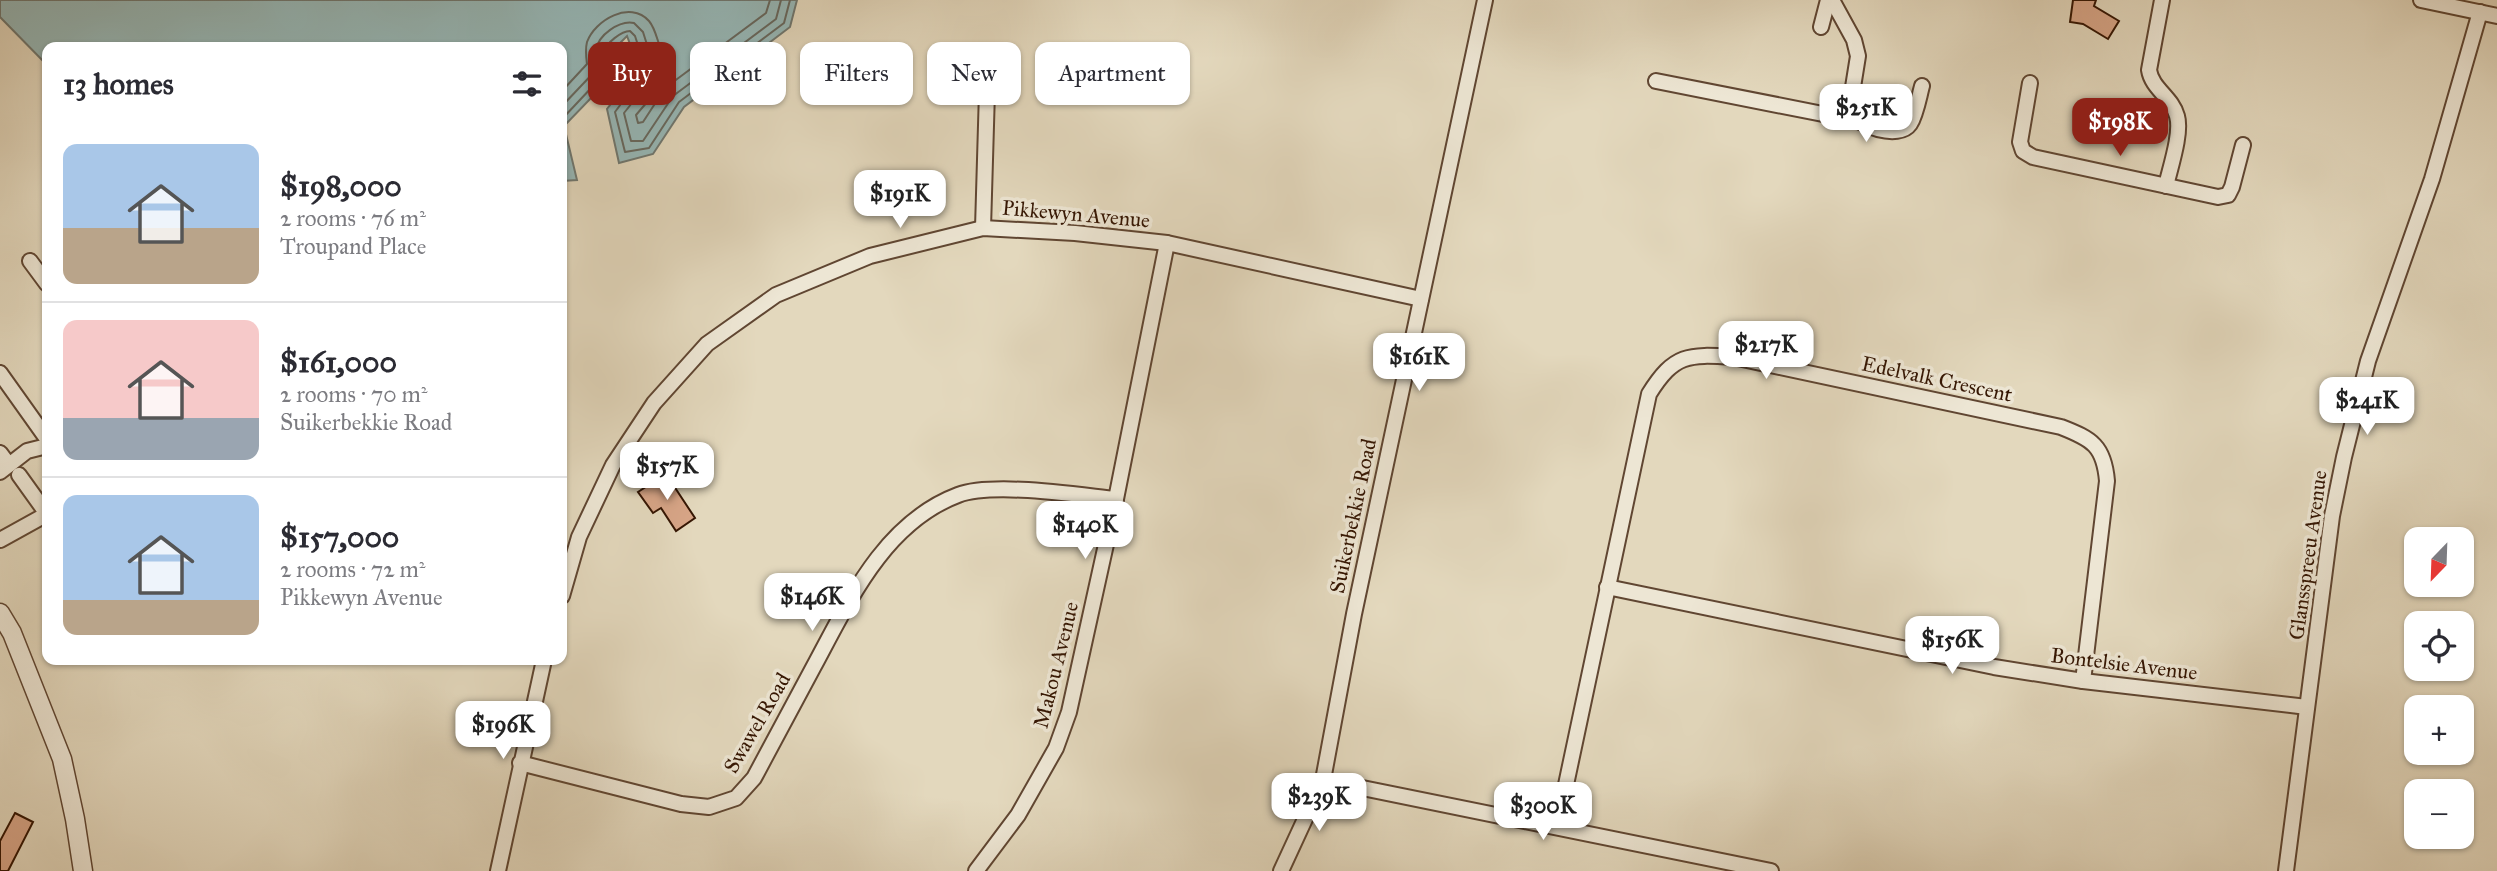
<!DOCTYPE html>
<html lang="en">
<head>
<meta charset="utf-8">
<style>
	:root { --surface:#fff; --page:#f7f7f7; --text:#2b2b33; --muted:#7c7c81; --line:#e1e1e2; --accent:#8f2418 }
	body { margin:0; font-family:"IM FELL Great Primer",serif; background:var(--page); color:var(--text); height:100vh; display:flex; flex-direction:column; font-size:26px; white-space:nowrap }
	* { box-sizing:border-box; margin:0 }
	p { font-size:23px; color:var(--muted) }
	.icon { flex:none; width:38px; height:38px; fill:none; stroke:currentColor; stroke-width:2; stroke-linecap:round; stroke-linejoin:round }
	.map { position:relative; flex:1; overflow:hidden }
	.side { position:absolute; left:42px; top:42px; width:525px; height:623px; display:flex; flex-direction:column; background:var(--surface); border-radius:14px; box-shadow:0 2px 5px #0004 }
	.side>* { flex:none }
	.banner { position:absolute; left:588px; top:42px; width:665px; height:63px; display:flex; gap:14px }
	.needle { width:46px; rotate:203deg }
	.controls { position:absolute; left:2404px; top:527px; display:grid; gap:14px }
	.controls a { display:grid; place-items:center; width:70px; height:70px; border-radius:14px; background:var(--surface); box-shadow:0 2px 5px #0004; font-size:35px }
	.price { position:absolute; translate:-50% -60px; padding:0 16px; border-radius:14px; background:#fff; color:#222; font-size:23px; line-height:46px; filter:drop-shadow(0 2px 4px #0008) }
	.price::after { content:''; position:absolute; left:50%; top:42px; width:21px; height:16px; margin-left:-10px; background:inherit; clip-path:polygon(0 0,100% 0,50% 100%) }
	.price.on { background:var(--accent); color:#fff }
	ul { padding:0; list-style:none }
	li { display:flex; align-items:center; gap:21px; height:175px; padding:0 21px }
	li+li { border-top:2px solid var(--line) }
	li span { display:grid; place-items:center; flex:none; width:196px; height:140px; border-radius:14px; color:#555 }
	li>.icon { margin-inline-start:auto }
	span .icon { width:84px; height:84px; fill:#fffc; stroke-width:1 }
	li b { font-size:30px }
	h2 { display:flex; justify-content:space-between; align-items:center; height:84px; padding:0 21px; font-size:30px }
	.tag { padding:0 24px; border-radius:14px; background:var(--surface); box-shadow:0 2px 5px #0004; font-size:24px; line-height:63px }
	.tag.on { background:var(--accent); color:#fff }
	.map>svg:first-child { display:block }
</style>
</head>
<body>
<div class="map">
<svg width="2497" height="871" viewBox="0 0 2497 871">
	<rect width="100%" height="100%" fill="#e3d8bd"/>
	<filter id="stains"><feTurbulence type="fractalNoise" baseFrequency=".00286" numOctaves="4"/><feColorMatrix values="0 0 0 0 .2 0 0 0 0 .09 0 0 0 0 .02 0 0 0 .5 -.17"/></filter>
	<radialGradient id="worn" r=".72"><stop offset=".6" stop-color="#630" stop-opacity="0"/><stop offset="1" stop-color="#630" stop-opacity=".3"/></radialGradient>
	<path fill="#96b8b8" stroke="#6f7770" stroke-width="2" d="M 0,0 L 797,0 L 790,27 L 684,107 L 653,154 L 619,163 L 607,109 L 639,68 L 627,36 L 612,51 L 619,69 L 564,126 L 577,180 L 562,181 L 562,47 L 47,47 L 47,65 L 0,17 Z"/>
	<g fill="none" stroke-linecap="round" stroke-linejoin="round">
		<g stroke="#66675e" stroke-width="2">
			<path d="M 562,91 L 587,64 C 586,57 585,50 587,42 C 595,20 630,0 649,21 C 655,28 657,39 660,47 C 665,61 667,70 661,84 L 665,88 L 766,13 L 770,0"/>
			<path d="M 654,94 L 657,95 L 658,99 L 643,122 L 638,123 L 636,115 Z"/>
			<path d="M 562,106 L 599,67 C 599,62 596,56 596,51 C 597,35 620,20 634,23 L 643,32 L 655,70 L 652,78 L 624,113 L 631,141 L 643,141 L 673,96 L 776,19 L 781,0"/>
			<path d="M 562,119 L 609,69 C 609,64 605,58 605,52 C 605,43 622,31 630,31 L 635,36 L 646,70 L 615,112 L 625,152 L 649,148 L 679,102 L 784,23 L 790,0"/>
		</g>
	</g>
	<g fill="#d7a587" stroke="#351603" stroke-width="2">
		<path d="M 2073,0 L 2096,0 L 2094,6 L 2119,21 L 2108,39 L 2083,24 L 2070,22 Z"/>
		<path d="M 666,474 L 695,518 L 676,531 L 661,508 L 653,513 L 638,492 Z"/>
		<path d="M 15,813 L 33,822 L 8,871 L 0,871 L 0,841 Z"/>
	</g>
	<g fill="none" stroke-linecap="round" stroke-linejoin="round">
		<g stroke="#604632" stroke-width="18">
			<g id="minor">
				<path d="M 1832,0 L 1854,40 L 1858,56 L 1849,112 C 1857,126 1899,140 1910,124 C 1916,115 1919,97 1922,86"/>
				<path d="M 2162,0 L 2149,70 C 2152,89 2172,97 2177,116 C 2182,133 2170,168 2166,186"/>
				<path d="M 2421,0 L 2497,16"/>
				<path d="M 1821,27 L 1828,0"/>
				<path d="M 1656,81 L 1833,116 L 1849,112"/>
				<path d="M 2030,83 L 2020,142 L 2023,151 L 2033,157 L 2218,197 L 2228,195 L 2232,187 L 2243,145"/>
				<path d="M 983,228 L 988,57"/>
				<path d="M 30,261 L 47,284"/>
				<path d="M 0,373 L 47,439"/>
				<path d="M 0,453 L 9,465"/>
				<path d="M 0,472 L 27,451 L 47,446"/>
				<path d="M 0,540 L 47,514 L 19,475"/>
				<path d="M 1607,587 L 1994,667 L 2083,681 L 2307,707"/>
				<path d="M 562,596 L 579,537 L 613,465 L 654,403 L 707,344 L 776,295 L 870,256 L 983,228 L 1075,233 L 1167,243 L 1421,299"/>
				<path d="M 520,763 L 681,804 L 709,807 L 736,798 L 754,778 C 774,741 794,703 814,666 C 849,601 884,523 958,495 C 993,482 1077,495 1116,499"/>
				<path d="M 1323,780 L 1771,871"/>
				<path d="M 1557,827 L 1649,394 C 1674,354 1688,354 1733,357 L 2061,427 C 2092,439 2104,446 2107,481 L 2083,681"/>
				<path d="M 498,871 L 544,660"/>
				<path d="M 976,871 L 1018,815 L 1056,748 L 1069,712 L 1116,499 L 1167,243"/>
				<path d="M 1281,871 L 1323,780 L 1354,614 L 1485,0"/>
				<path d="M 2286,871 L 2332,516 L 2344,457 L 2368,361 L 2432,179 L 2480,12"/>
			</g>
		</g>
		<g stroke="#604632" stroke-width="21">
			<path id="tertiary" d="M 0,613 L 12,633 L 62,759 L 75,819 L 83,871"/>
		</g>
		<use href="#minor" stroke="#ede6d4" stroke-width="14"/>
		<use href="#tertiary" stroke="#ede6d4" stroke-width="18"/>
	</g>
	<g text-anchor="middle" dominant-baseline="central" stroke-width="7" stroke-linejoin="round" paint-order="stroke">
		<g font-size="21" fill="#351603" stroke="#ede6d4">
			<text transform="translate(1076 214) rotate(5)">Pikkewyn Avenue</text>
			<text transform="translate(1937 379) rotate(12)">Edelvalk Crescent</text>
			<text transform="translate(1353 516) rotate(-78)">Suikerbekkie Road</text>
			<text transform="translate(2308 555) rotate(-82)">Glansspreeu Avenue</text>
			<text transform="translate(2124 664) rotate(7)">Bontelsie Avenue</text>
			<text transform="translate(1056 665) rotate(-76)">Makou Avenue</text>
			<text transform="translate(757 723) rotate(-60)">Swawel Road</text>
		</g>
	</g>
	<rect width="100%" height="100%" filter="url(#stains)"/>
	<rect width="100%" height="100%" fill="url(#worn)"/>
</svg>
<div class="controls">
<a><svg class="needle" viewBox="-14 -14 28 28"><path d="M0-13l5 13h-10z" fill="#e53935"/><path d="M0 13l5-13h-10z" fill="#7c7c81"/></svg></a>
<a><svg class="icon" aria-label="locate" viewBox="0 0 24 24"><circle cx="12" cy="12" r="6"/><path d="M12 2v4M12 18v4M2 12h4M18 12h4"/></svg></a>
<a>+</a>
<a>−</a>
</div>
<b class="price" style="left:1866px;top:144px">$251K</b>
<b class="price on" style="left:2120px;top:158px">$198K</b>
<b class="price" style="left:900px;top:230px">$191K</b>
<b class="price" style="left:1766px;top:381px">$217K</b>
<b class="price" style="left:1419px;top:393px">$161K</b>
<b class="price" style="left:2367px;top:437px">$241K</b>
<b class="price" style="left:667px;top:502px">$157K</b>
<b class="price" style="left:1085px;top:561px">$140K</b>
<b class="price" style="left:812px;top:633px">$146K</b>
<b class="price" style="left:1952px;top:676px">$156K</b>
<b class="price" style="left:503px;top:761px">$196K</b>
<b class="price" style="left:1319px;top:833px">$239K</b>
<b class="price" style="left:1543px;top:842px">$300K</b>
<div class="banner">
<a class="tag on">Buy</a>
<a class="tag">Rent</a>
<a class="tag">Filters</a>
<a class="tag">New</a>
<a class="tag">Apartment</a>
</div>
<section class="side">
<h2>13 homes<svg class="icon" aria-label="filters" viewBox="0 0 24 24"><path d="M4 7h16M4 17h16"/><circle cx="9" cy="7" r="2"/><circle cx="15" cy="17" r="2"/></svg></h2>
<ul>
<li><span style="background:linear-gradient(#a9c7e8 60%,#b9a48a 0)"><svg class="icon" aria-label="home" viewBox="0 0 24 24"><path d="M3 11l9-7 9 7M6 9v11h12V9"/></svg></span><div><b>$198,000</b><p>2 rooms · 76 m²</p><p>Troupand Place</p></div></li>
<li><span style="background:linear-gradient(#f6c9c9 70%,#9aa5b1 0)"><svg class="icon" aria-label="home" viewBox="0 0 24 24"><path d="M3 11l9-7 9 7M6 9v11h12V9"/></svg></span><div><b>$161,000</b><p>2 rooms · 70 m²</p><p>Suikerbekkie Road</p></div></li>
<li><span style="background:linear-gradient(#a9c7e8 75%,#b9a48a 0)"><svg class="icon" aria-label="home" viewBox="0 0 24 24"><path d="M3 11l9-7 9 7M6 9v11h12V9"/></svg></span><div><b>$157,000</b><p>2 rooms · 72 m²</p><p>Pikkewyn Avenue</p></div></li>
</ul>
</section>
</div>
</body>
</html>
